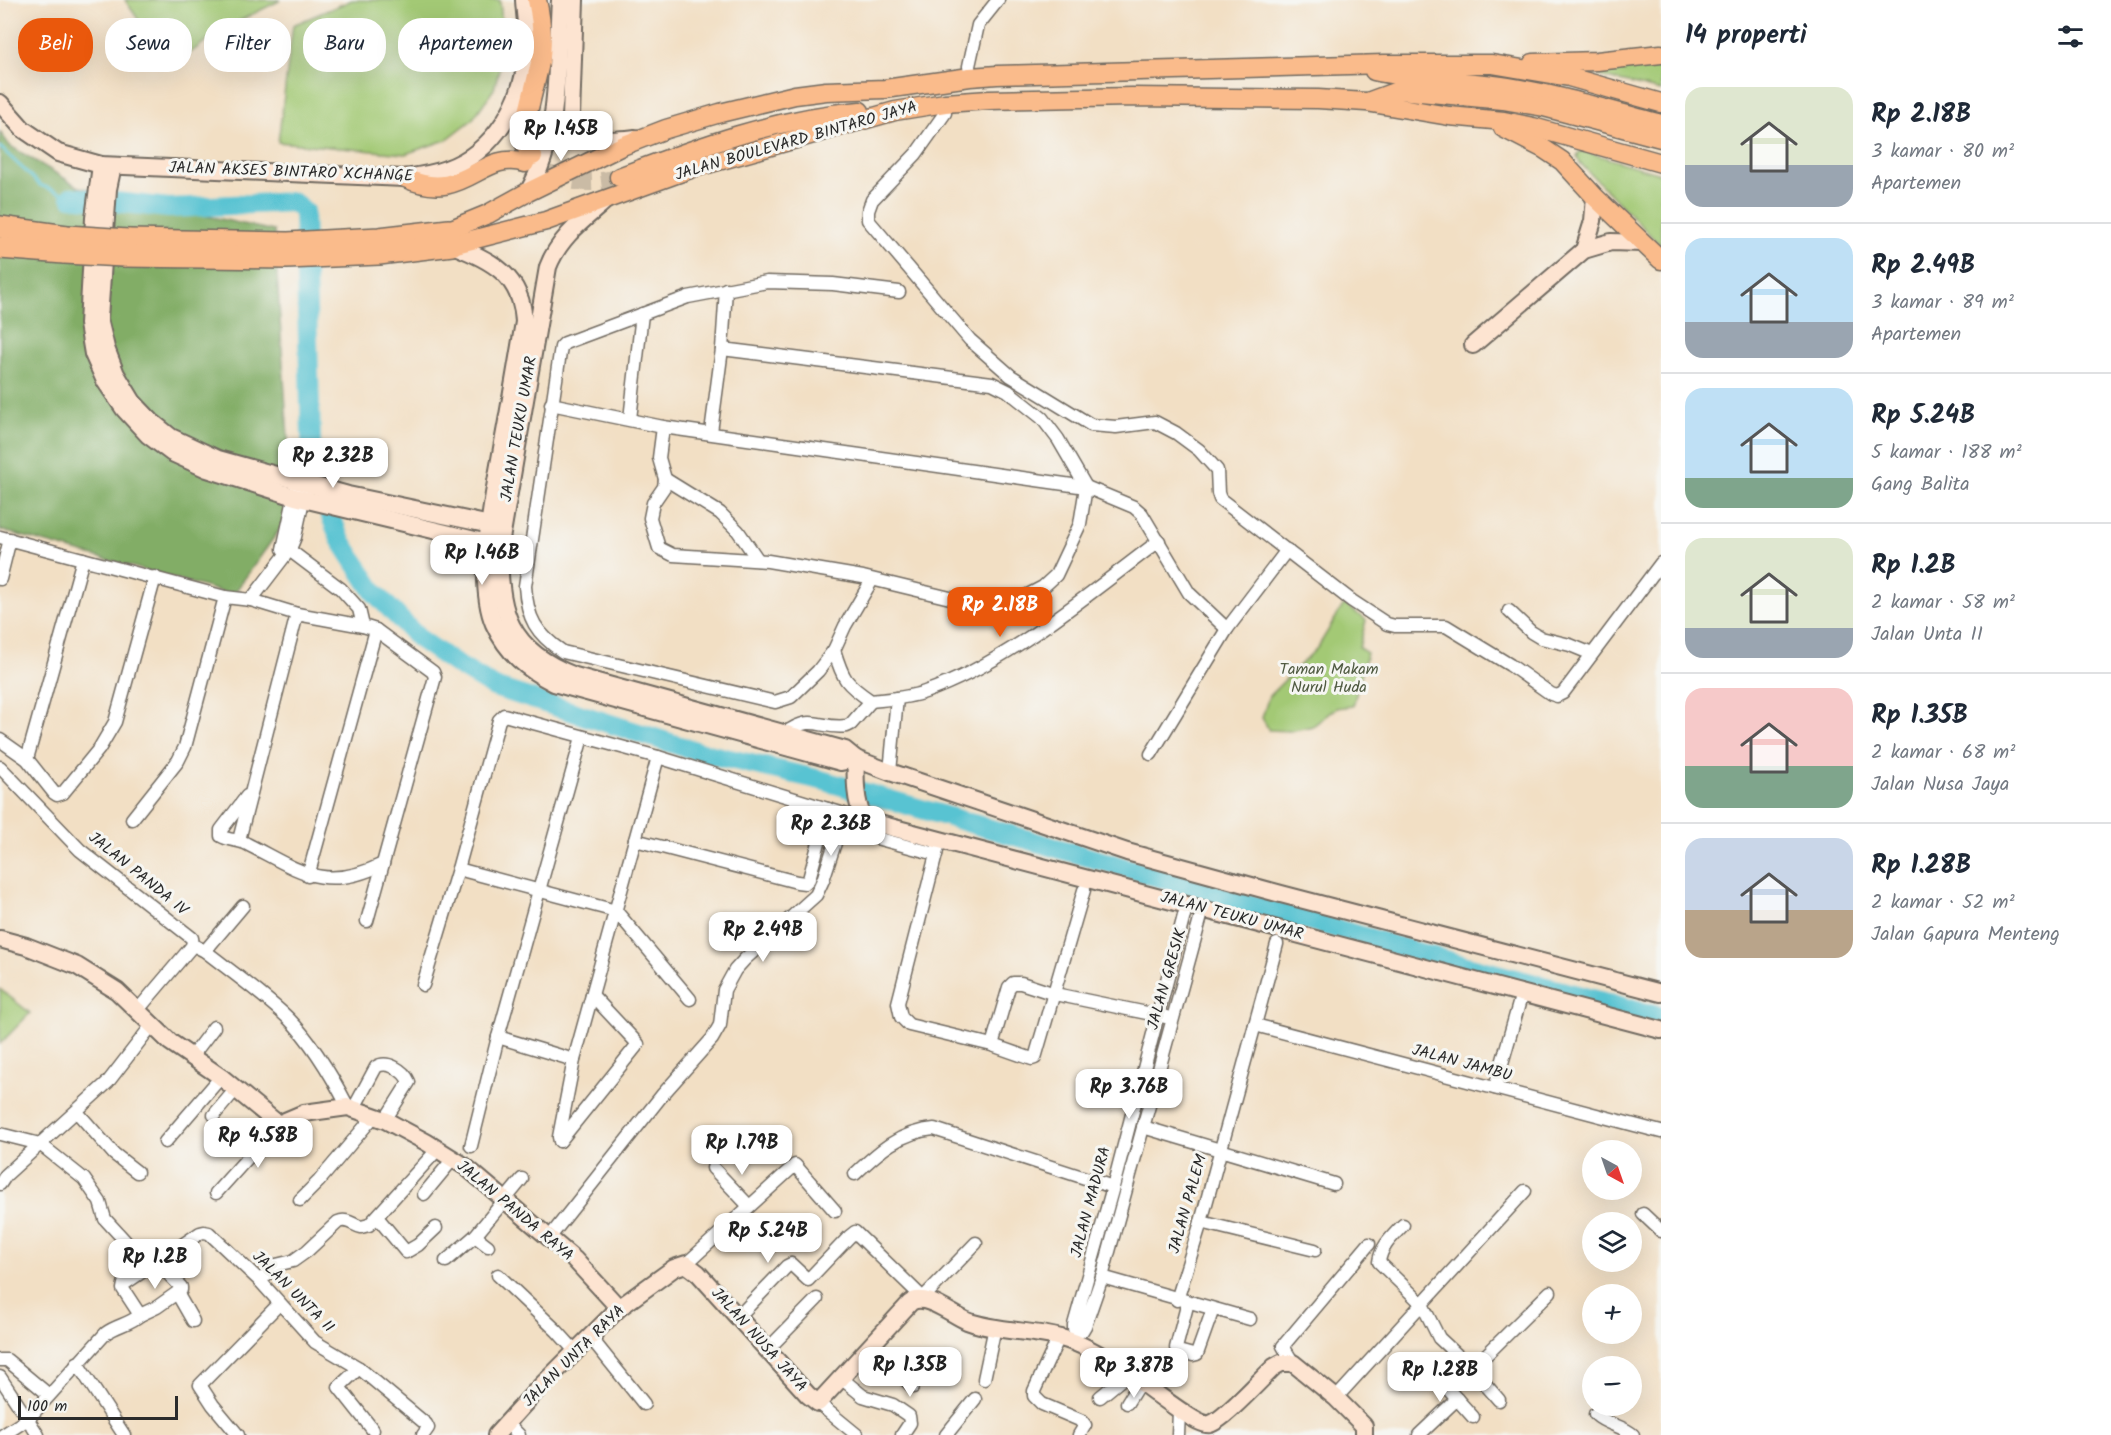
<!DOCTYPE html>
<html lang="id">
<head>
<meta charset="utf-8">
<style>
	:root { --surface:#fff; --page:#f2f2f3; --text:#1f2937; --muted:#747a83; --line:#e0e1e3; --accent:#ea580c }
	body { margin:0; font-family:Kalam,sans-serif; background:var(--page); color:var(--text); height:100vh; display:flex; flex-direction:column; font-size:22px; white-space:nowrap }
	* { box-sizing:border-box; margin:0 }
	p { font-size:20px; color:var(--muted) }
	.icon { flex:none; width:33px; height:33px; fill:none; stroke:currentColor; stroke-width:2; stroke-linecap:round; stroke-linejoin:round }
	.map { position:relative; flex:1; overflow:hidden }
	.sheet { display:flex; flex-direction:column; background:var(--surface); width:450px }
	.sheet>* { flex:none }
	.top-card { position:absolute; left:18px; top:18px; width:570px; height:54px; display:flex; gap:12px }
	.needle { width:39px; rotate:140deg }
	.controls { position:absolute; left:1582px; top:1140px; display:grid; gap:12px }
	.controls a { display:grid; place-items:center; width:60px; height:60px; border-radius:50%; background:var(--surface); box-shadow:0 6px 24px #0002; font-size:30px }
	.scale { position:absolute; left:18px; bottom:15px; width:160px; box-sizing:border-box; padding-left:6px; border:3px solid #2b2b2b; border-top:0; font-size:16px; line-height:21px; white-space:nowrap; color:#2b2b2b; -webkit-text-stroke:4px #f6f6f2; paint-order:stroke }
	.price { position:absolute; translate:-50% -51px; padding:0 14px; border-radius:12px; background:#fff; color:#222; font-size:20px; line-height:39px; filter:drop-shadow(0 2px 3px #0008) }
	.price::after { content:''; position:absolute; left:50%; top:36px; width:18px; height:14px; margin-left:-9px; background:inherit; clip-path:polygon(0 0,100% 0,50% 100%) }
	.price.current { background:var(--accent); color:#fff }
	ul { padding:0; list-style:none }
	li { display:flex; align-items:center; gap:18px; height:150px; padding:0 24px }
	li+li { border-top:2px solid var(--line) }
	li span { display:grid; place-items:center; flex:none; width:168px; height:120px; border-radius:18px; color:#555 }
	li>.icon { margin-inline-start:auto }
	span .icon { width:72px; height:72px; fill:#fffc; stroke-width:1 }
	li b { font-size:26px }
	h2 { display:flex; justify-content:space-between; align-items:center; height:72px; padding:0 24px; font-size:26px }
	.pill { padding:0 21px; border-radius:24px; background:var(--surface); box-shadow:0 6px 24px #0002; font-size:21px; line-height:54px }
	.pill.current { background:var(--accent); color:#fff }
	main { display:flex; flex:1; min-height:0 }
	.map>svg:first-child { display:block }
</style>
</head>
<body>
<main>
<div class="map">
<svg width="1661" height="1435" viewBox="0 0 1661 1435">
	<rect width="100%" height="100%" fill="#f6f6f2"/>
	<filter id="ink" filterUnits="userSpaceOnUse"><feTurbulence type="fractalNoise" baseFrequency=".0167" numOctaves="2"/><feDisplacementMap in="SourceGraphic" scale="12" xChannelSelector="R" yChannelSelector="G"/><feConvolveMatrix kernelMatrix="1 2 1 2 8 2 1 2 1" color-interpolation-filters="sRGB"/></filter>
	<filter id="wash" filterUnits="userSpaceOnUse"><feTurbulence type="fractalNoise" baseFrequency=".008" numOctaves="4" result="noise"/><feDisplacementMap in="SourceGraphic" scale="24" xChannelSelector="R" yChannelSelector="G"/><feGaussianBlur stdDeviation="1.35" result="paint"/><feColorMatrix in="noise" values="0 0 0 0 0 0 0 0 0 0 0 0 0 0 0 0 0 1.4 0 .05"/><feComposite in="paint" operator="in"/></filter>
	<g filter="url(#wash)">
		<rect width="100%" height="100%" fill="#f2dfc4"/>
		<g fill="#a3c974" stroke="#677a50" stroke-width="1.5">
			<path d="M 125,0 L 281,0 L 219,31 L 176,64 L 142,25 Z"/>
			<path d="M 352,0 L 500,0 L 504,51 L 494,89 L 472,120 L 446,140 L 405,154 L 278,142 L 293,25 Z"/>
			<path d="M 1661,63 L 1661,91 L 1599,76 L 1600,71 Z"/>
			<path d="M 1583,151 L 1661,174 L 1661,246 L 1580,163 L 1577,157 L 1579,152 Z"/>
			<path d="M 1344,604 L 1366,620 L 1359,648 L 1367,653 L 1353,706 L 1336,708 L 1313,726 L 1290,731 L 1269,730 L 1262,718 L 1269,696 L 1318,647 Z"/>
			<path d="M 0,989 L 30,1013 L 0,1044 Z"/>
		</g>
		<path fill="#82ad66" stroke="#566c48" stroke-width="1.5" d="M 0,132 L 10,146 L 79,187 L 274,231 L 293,511 L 233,595 L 0,530 Z"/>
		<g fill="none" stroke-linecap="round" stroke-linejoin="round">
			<path stroke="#58c3d2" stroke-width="3" d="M 0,147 L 40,185 L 71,197"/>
			<path stroke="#58c3d2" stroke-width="20" d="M 71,197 L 169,208 L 293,202 L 304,211 L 312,469 L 340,539 L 374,592 L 418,638 L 457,665 L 494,687 L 699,752 L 821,780 L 1459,964 L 1661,1017"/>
		</g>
	</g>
	<g filter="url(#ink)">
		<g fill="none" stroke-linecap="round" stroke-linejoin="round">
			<path stroke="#cabba5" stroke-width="18" stroke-dasharray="18 9" stroke-linecap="butt" d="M 548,174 C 571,183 596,185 619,177"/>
			<g stroke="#716a61" stroke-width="15">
				<g id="street">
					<path d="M 970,77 L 969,66 L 978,25 L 998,0"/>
					<path d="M 945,103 L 945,113 L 916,154 L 872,200 L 868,211 L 868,220 L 970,340 L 1011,376 L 1091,425 L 1116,427 L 1155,422 L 1176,433 L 1199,450 L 1217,470 L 1218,493 L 1220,499 L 1352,601 L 1387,624 L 1395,626 L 1446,626 L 1510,665 L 1551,694 L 1557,696 L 1563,693 L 1661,563"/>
					<path d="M 551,404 L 663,427 L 1086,487 L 1134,507 L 1142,514 L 1189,593 L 1227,629"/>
					<path d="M 630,419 L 642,314"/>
					<path d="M 663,427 L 659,458 L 665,479 L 664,487 L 653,503 L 650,518 L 659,548 L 673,555 L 768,561 L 863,577 L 975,604 L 1022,598 L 1043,587 L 1056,575 L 1080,524 L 1086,487 L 1058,439 L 1042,418 L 1008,391 L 992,383 L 722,349"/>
					<path d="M 711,432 L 722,349 L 726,289"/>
					<path d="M 665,479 L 720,513 L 738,531 L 758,560"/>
					<path d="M 0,537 L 225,597 L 251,600 L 290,549 L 295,537 L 305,491"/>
					<path d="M 284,546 L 341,589 L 359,609 L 363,626 L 376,630 L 433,672 L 435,677 L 367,921"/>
					<path d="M 283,549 L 296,490"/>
					<path d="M 0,579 L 10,539"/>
					<path d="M 872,580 L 845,626 L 834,650 L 818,671 L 791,697 L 775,702 L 563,652 C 536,634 527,618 525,586 L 560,353 L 561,347 L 565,343 L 688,297 L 767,282 L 833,284 L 899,292"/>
					<path d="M 251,600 L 297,614 L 363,626"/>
					<path d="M 1509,611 L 1531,632 L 1541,638 L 1570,645 L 1592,654"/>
					<path d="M 834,650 C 843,680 846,684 871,701 C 889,699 908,698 925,692 C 1008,663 1088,594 1159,541"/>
					<path d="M 784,734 C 814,712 819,730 847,726 L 851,724 L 871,701"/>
					<path d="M 0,740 L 27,759 L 54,793 L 57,795 L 63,793 L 99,749 L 115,722 L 155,577"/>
					<path d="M 1151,754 L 1227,629 L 1287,550"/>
					<path d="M 658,757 L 857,818"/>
					<path d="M 27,759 L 83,559"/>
					<path d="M 0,767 L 80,850 L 192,938 L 193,945"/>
					<path d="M 890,772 L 897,698"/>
					<path d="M 247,796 L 221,830 L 221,836 C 229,841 238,839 247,844 C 300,871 324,893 383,864"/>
					<path d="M 132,819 L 178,761 L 185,747 L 225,597"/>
					<path d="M 861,834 L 936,854"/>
					<path d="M 940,839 L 898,1003 L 901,1017 L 909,1025 L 992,1045 L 1032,1059 L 1035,1058 L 1084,890"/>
					<path d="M 239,840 L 297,614"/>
					<path d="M 635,840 L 797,882 L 805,883 L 809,879 L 828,809"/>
					<path d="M 458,869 L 616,911 L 690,999"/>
					<path d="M 308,876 L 376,630"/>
					<path d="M 1187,904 L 1113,1187 L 1074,1325 L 1074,1329 L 1078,1332 L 1082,1331 L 1085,1326 L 1102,1277 L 1203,909"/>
					<path d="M 193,945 L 205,951 C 232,972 264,995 288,1018 C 313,1043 332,1076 348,1107"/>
					<path d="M 205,951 L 243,906"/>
					<path d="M 423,985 L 458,869 L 499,720 L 504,715 L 658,757 L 574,1060 L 559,1137 L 560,1141"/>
					<path d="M 137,1011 L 193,945"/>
					<path d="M 1255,1025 L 1661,1132"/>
					<path d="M 498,1037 L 574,1060"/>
					<path d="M 992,1045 L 1009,987 L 1013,983 L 1021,983 L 1055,994 L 1166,1017"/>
					<path d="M 192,1056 L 214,1027"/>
					<path d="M 1495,1088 L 1522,993"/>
					<path d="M 354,1108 L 376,1067 C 387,1060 404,1070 409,1082 L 385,1120"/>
					<path d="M 77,1112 L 114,1154 L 137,1172"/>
					<path d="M 214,1115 L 236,1089"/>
					<path d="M 1143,1127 L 1334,1184"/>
					<path d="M 0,1134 L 40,1144 L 84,1179 L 100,1202 L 105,1219 L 149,1267"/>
					<path d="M 560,1141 L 638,1044 L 592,995"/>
					<path d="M 165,1142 L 221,1077"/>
					<path d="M 471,1146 L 498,1037 L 582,737"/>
					<path d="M 713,1168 L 749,1206"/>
					<path d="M 855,1174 C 879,1151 900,1132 934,1129 L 1113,1187"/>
					<path d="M 0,1184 L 6,1175 L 108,1082 L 152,1025"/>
					<path d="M 216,1193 L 278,1124"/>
					<path d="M 424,1194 L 453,1159"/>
					<path d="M 300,1200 L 319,1181 L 374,1116"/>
					<path d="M 1643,1214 L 1661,1231"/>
					<path d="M 377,1217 L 406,1252 L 418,1245 L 436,1228"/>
					<path d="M 1201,1222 L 1315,1250"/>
					<path d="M 1403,1225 C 1393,1236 1381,1246 1379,1262 L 1422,1304 L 1439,1338 L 1472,1369 L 1550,1292"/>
					<path d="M 475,1236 L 488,1246"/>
					<path d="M 549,1238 L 663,1094 L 712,1039 L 720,1025 L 724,990 L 735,970 L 745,959 L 816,895 L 823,880 L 836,840 L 851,816"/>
					<path d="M 446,1261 L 475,1236 L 522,1179"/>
					<path d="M 686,1264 L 795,1165 L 835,1211"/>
					<path d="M 498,1275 L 557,1331 L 576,1352"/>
					<path d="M 1102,1277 L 1250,1319"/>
					<path d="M 260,1281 L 276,1265 L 293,1261 L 307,1251 L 338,1222 C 347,1218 353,1225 361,1227 L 369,1225 L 438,1149"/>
					<path d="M 177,1293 L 193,1321"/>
					<path d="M 1177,1300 L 1201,1222 L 1277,944"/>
					<path d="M 1188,1302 L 1176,1348 L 1178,1351 L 1193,1355 L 1197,1354 L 1213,1309"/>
					<path d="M 140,1315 L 157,1307 L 181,1290 L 181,1287 L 157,1262"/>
					<path d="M 738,1317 L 787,1266 L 791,1264 L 808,1280 L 850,1236 L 855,1232 L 923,1298 L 976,1243"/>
					<path d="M 1059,1337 L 1034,1391 L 1034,1396 L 1042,1404 L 1082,1421 L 1085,1425 L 1079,1435"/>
					<path d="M 591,1338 L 644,1404"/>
					<path d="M 870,1346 L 913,1387"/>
					<path d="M 768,1349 L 817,1299"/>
					<path d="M 0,1360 L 7,1360 L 49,1395"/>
					<path d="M 77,1363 L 124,1435"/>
					<path d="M 1293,1363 L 1283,1346 L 1369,1244"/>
					<path d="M 359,1368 L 339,1387 L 373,1430"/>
					<path d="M 1429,1368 L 1473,1417"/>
					<path d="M 1472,1369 L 1499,1400"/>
					<path d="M 0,1377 L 38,1435"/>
					<path d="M 841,1378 L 863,1396 L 893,1405 L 909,1416 L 910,1423 L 902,1435"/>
					<path d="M 984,1379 L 995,1327"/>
					<path d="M 1100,1397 L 1128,1374"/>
					<path d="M 1336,1398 L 1525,1191"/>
					<path d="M 818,1403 L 857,1435"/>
					<path d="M 1127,1403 L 1140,1382"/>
					<path d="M 1595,1414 C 1606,1425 1622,1425 1633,1435"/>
					<path d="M 507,1423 L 519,1435"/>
					<path d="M 3,1435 L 28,1419 L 106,1333 C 117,1325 130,1324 140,1315 L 123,1289 L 124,1284 L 200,1233 L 204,1232 L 209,1233 L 260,1281 L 315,1342 L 359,1368 L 426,1424 L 428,1428 L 423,1435"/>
					<path d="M 238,1435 L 213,1405 L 200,1385 L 279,1304"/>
					<path d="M 946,1435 L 975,1399"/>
					<path d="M 1178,1435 L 1179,1411"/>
					<path d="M 1419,1435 L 1457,1399"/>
				</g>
			</g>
			<g stroke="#716a61" stroke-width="20">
				<g id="secondary">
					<path d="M 575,0 L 571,117 C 586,144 608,141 635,138"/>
					<path d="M 0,103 L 23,129 L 58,153 L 101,165 L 405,178 C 419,176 433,174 446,169 C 495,152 524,101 527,51 C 528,34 525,17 524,0"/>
					<path d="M 101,165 L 94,218 L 88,324 L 93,354 L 105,381 L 124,409 L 148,435 L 172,453 L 207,469 L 295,497 L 496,545"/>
					<path d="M 112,170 L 108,189 L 99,319 L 106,348 L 116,374 L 133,402 L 151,421 L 171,437 L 218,459 L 348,495 L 500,527"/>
					<path d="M 528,192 C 561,135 556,64 560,0"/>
					<path d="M 605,201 C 582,221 559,238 548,267 L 500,545 C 497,611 509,651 575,676 L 845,750 L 856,759 L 890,772 L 1127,852 L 1281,894 L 1661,993"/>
					<path d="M 452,245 C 492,260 522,276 524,322 C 517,364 510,406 502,448 C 494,495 475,579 494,624 C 507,653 527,669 554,683 L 841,762 L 856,759"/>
					<path d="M 1584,250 L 1593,221 L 1595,197"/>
					<path d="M 1473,345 L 1584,250 L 1611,242 L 1642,243"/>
					<path d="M 856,759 C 855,780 855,801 864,820 L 1661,1030"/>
					<path d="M 0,939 L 26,946 L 77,966 L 117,991 L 170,1042 L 221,1077 L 278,1124 L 304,1113 L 348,1107 L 385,1120 L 426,1142 L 466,1167 L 574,1259 L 619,1308"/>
					<path d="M 496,1435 L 535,1392 L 619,1308 L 674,1268 L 686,1264 L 698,1273 L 808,1395 L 818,1403 L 910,1303 C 924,1291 952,1315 967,1321 C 997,1332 1031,1330 1061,1338 C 1081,1343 1102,1356 1119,1366 C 1133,1375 1197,1428 1210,1424 C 1223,1421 1262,1378 1274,1367 L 1281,1363 L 1293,1363 L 1336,1398 L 1364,1426 L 1364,1435"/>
				</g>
			</g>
			<g stroke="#716a61" stroke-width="21">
				<g id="primary">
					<path d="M 1533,63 L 1597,61 L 1661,54"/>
					<path d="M 1374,71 C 1418,81 1463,80 1508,87 C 1560,95 1610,111 1661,124"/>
					<path d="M 1370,101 L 1400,90 L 1503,100 L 1544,107 L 1661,138"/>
					<path d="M 1503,128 L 1544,149 L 1562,161 L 1595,197 L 1661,260"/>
					<path d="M 533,156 C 530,152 526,148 525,144 C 520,130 539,76 541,56 C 543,37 541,18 537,0"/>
					<path d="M 619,177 C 698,147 776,118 860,111"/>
					<path d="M 405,178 C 466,205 480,149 525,163"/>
					<path d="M 449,230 L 488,214 L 528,192 L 622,146 L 666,129 L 720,113 L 795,95 L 826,91 L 885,89 L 970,77 L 997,75 L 1384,64 L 1492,64 L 1569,77 L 1661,103"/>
					<path d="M 452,245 L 546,221 L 690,169 L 895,111 L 945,103 L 989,100 L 1132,97 L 1318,99 L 1366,102 L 1449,116 L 1504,121 L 1533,127 L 1661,163"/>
				</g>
			</g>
			<g stroke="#716a61" stroke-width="24">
				<g id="highway">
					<path d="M 0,227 L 67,236"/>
					<path d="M 128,240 L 288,243 L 379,238 L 449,230"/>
					<path d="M 0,248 L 64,253"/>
					<path d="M 124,256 L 287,258 L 379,254 L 452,245"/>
				</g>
			</g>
			<use href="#street" stroke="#fff" stroke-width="12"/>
			<use href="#secondary" stroke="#fde4d1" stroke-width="16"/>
			<use href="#primary" stroke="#fabb8b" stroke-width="18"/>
			<use href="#highway" stroke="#fabb8b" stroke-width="21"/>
			<g stroke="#716a61" stroke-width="24" stroke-linecap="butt">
				<g id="highway-bridge">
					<path d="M 67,236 L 128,240"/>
					<path d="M 64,253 L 124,256"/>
				</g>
			</g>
			<use href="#highway-bridge" stroke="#fabb8b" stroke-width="21"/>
		</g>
	</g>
	<g text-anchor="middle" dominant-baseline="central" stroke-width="6" stroke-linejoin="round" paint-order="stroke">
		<g font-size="16" fill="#2b2b2b" stroke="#f6f6f2">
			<text transform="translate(796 141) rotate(-16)">JALAN BOULEVARD BINTARO JAYA</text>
			<text transform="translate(291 172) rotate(2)">JALAN AKSES BINTARO XCHANGE</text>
			<text transform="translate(519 429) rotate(-80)">JALAN TEUKU UMAR</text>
			<text transform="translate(138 874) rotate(39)">JALAN PANDA IV</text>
			<text transform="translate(1232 916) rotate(15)">JALAN TEUKU UMAR</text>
			<text transform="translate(1167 979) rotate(-74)">JALAN GRESIK</text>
			<text transform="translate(1462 1063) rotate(15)">JALAN JAMBU</text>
			<text transform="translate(1091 1202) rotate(-75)">JALAN MADURA</text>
			<text transform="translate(1188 1204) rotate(-74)">JALAN PALEM</text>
			<text transform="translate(515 1211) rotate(40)">JALAN PANDA RAYA</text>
			<text transform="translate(293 1292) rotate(45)">JALAN UNTA II</text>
			<text transform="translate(759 1340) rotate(48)">JALAN NUSA JAYA</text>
			<text transform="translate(574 1356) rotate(-45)">JALAN UNTA RAYA</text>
		</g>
		<g font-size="16" fill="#4f5a41" stroke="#f6f6f2">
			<text x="1329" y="669">Taman Makam<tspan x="1329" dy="18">Nurul Huda</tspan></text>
		</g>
	</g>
</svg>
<div class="controls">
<a><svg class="needle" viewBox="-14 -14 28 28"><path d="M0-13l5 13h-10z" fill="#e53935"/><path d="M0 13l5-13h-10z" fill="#747a83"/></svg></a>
<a><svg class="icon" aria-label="layers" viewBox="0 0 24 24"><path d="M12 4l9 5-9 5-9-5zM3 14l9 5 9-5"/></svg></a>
<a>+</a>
<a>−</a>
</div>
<div class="scale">100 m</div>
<b class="price" style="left:561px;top:162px">Rp 1.45B</b>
<b class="price" style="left:333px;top:489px">Rp 2.32B</b>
<b class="price" style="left:482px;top:586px">Rp 1.46B</b>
<b class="price current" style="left:1000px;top:638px">Rp 2.18B</b>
<b class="price" style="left:831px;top:857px">Rp 2.36B</b>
<b class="price" style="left:763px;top:963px">Rp 2.49B</b>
<b class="price" style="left:1129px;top:1120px">Rp 3.76B</b>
<b class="price" style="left:258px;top:1169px">Rp 4.58B</b>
<b class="price" style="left:742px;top:1176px">Rp 1.79B</b>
<b class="price" style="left:768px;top:1264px">Rp 5.24B</b>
<b class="price" style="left:155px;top:1290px">Rp 1.2B</b>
<b class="price" style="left:910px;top:1398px">Rp 1.35B</b>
<b class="price" style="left:1134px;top:1399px">Rp 3.87B</b>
<b class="price" style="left:1440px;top:1403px">Rp 1.28B</b>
<div class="top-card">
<a class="pill current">Beli</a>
<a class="pill">Sewa</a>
<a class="pill">Filter</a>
<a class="pill">Baru</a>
<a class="pill">Apartemen</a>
</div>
</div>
<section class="sheet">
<h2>14 properti<svg class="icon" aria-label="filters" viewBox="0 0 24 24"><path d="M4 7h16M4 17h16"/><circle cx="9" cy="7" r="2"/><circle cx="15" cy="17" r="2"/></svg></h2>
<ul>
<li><span style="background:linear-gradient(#dfe7d0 65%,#9aa5b1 0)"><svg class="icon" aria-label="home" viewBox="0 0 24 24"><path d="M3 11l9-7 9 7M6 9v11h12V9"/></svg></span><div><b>Rp 2.18B</b><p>3 kamar · 80 m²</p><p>Apartemen</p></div></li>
<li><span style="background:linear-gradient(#bfe0f5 70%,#9aa5b1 0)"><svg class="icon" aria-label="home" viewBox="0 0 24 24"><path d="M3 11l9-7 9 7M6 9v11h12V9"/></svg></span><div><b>Rp 2.49B</b><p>3 kamar · 89 m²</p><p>Apartemen</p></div></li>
<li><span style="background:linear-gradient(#bfe0f5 75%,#7fa58c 0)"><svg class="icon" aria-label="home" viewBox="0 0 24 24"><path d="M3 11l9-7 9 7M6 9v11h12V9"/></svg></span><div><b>Rp 5.24B</b><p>5 kamar · 188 m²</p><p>Gang Balita</p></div></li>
<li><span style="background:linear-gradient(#dfe7d0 75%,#9aa5b1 0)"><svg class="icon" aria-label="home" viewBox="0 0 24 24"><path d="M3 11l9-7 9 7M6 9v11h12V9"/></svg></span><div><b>Rp 1.2B</b><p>2 kamar · 58 m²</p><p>Jalan Unta II</p></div></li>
<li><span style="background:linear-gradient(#f6c9c9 65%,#7fa58c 0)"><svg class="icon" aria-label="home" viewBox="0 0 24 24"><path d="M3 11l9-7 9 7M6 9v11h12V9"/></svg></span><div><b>Rp 1.35B</b><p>2 kamar · 68 m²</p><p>Jalan Nusa Jaya</p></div></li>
<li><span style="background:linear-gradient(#c9d6e8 60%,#b9a48a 0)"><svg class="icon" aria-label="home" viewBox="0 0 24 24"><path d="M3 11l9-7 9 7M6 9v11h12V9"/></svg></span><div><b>Rp 1.28B</b><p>2 kamar · 52 m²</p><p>Jalan Gapura Menteng</p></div></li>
</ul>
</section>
</main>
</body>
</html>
